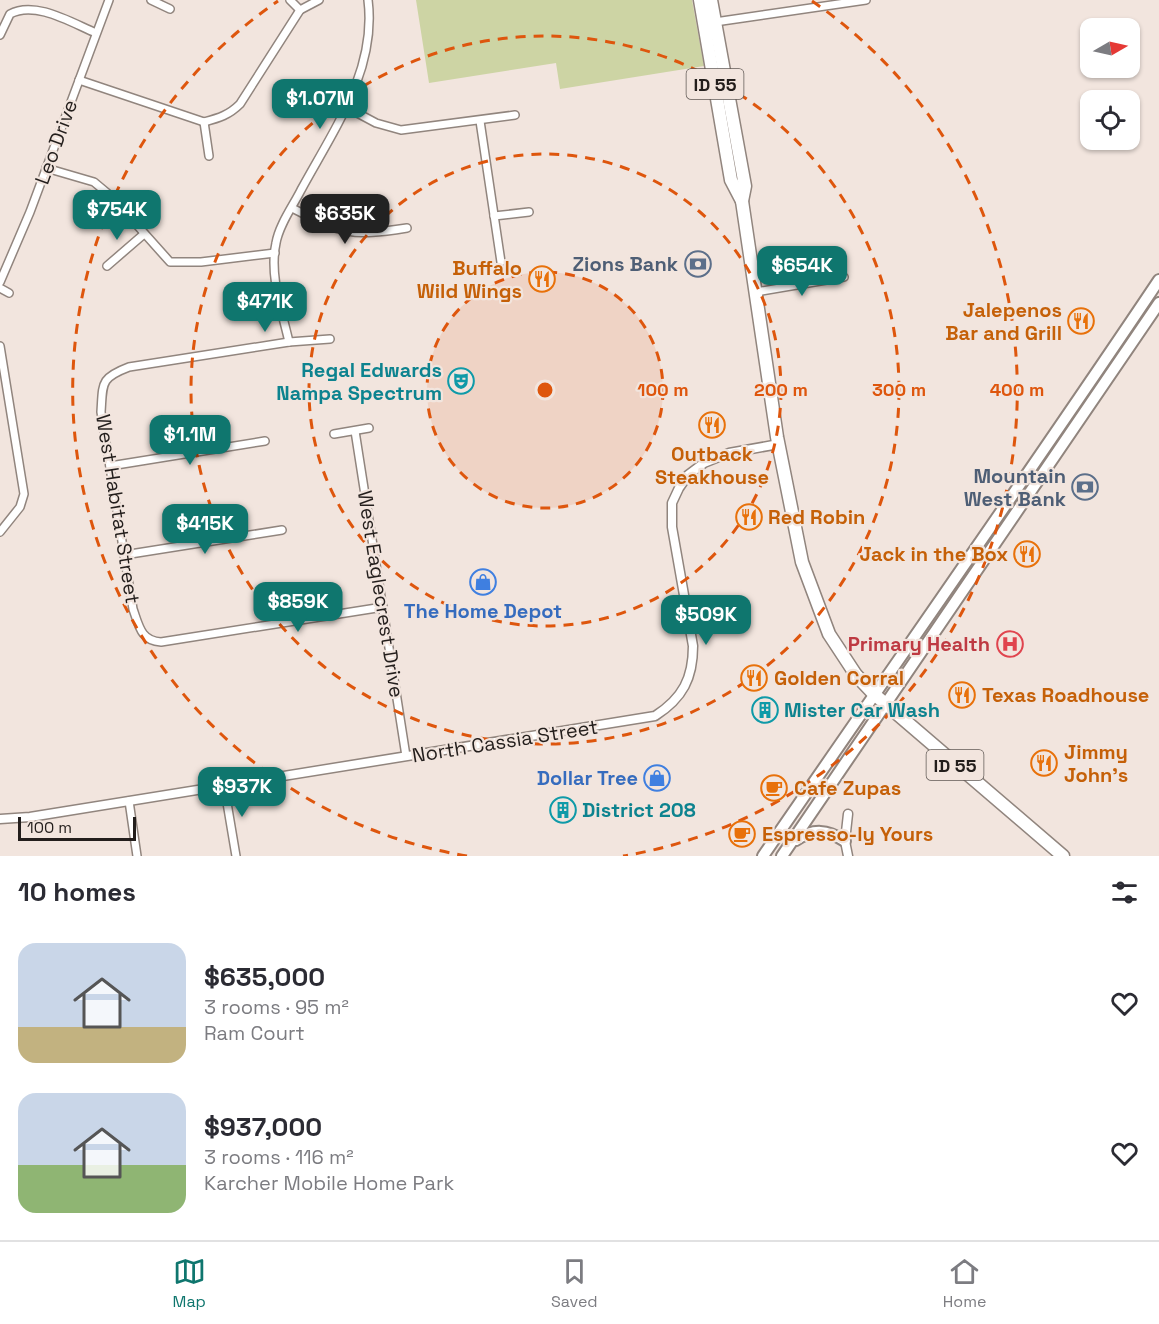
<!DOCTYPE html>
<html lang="en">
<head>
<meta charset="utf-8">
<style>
	:root { --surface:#fff; --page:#f7f7f7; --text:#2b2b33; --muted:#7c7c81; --line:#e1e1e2; --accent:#0f766e }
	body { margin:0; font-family:"Space Grotesk",sans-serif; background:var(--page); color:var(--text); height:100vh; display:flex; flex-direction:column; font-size:22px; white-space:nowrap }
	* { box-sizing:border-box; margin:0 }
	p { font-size:20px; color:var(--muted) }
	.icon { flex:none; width:33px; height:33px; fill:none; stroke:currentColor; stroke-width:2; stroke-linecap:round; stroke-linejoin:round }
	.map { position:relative; height:856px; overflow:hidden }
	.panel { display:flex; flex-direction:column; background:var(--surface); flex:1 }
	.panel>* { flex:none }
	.needle { width:39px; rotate:81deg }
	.controls { position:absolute; left:1080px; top:18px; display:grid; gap:12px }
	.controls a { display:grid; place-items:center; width:60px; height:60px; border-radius:12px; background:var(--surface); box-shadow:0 2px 4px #0004; font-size:30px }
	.scale { position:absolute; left:18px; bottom:15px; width:118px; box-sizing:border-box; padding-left:6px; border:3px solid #231e1c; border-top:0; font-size:16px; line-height:21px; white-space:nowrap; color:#231e1c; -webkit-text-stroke:4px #f2e5de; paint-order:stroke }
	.price { position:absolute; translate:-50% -51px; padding:0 14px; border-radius:12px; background:var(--accent); color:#fff; font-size:20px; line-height:39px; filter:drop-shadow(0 2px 3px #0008) }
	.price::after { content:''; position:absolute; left:50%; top:36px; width:18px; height:14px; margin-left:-9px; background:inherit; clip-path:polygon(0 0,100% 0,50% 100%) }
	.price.current { background:#222; color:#fff }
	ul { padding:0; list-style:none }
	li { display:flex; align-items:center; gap:18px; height:150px; padding:0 18px }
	li span { display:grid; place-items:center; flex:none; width:168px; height:120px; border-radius:18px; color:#555 }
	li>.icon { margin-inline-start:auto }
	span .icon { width:72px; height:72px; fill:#fffc; stroke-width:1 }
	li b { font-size:26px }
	h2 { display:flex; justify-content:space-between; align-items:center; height:72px; padding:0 18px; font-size:26px }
	.tabs { display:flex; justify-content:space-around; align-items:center; height:84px; border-top:2px solid var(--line); background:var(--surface); font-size:16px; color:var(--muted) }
	.tabs a { display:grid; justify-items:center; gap:3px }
	.tabs .current { color:var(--accent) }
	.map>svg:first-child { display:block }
</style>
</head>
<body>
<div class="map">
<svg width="1159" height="856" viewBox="0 0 1159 856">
	<rect width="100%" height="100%" fill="#f2e5de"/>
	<path fill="#cdd4a4" d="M 416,0 L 692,0 L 704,66 L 560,89 L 556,63 L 429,83 Z"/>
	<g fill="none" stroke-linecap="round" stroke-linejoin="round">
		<g stroke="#91857e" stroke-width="10">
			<g id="minor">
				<path d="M 151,0 L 170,9"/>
				<path d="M 290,0 L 300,10"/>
				<path d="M 715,22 L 866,0"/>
				<path d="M 0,35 L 10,14 C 35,0 72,23 96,33"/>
				<path d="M 79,80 L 204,122 C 219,118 229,115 240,104 L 300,10 L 319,0"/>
				<path d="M 346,107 L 376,123 L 401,130 L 515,115"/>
				<path d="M 480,121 L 501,262"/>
				<path d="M 204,122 L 209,156"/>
				<path d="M 46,168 L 94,182 L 112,197 L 170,262 L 201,262 L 275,253"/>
				<path d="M 292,208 C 343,234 350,237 407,228"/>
				<path d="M 494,216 L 529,212"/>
				<path d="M 107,266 L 144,234"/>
				<path d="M 0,282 L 30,212 L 109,0"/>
				<path d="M 0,288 L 9,293"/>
				<path d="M 756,292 L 844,277"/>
				<path d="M 330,339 L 289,342 L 129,367 C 100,378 103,383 101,412 L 133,609 C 139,626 141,641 161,642 L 383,607"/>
				<path d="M 289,342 C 282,311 269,275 276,243 C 279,225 293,206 301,190 C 333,131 377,70 368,0"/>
				<path d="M 0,346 L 24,494 L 20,507 L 0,532"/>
				<path d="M 355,431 L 406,756"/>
				<path d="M 334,434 L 369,428"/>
				<path d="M 110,466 L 265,441"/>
				<path d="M 124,555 L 282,530"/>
				<path d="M 224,785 L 236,856"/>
				<path d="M 129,801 L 137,856"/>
			</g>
		</g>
		<g stroke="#91857e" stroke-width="11">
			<g id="tertiary">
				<path d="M 848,814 L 845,841 L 848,856"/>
				<path d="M 0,819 L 30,817 L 655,716 C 683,698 693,678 693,646 L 672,527 L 672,503 L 679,488 L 688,475 L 704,463 L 729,453 L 779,444"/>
			</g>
		</g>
		<g stroke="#91857e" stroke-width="14">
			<g id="primary">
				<path d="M 796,840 C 814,828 827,830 845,841"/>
				<path d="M 763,856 C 895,664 1029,474 1159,280"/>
				<path d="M 782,856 L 1159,303"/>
			</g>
		</g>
		<g stroke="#91857e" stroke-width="15">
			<g id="trunk">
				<path d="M 700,0 L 731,180 L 742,201"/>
				<path d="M 711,0 L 745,186 L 742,201 L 777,437 L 802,562 L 829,634 L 856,675 L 874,694 L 1063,856"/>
			</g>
		</g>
		<use href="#minor" stroke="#fff" stroke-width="7"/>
		<use href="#tertiary" stroke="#fff" stroke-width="8"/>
		<use href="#primary" stroke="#fff" stroke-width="10"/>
		<use href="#trunk" stroke="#fff" stroke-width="12"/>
	</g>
	<circle cx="545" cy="390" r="118" fill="#de560d" fill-opacity=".12"/>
	<g fill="none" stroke="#de560d" stroke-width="3" stroke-dasharray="10 8">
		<circle cx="545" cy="390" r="118"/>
		<circle cx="545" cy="390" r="236"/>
		<circle cx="545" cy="390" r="354"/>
		<path d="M467 856A472 472 0 0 1 278 1M812 1A472 472 0 0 1 623 856"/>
	</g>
	<defs>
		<g id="bank-ring" transform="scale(1.35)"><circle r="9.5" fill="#f2e5de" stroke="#5c6f8a" stroke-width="1.5"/><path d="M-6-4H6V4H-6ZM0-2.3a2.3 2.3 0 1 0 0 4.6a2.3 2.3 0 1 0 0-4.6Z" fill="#5c6f8a"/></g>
		<g id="restaurant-ring" transform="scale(1.35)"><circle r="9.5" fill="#f2e5de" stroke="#e8710a" stroke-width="1.5"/><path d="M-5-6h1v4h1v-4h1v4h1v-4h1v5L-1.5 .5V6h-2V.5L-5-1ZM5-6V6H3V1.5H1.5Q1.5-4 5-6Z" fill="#e8710a"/></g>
		<g id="theatre-ring" transform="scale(1.35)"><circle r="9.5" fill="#f2e5de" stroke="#0f9aa8" stroke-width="1.5"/><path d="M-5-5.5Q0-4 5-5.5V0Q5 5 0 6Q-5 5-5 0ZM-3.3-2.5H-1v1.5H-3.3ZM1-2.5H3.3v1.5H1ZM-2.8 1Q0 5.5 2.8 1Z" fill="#0f9aa8"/></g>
		<g id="shop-ring" transform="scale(1.35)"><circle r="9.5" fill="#f2e5de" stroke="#3f7fe0" stroke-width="1.5"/><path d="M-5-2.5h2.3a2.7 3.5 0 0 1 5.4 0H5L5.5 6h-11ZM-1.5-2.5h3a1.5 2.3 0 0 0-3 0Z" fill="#3f7fe0"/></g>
		<g id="hospital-ring" transform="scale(1.35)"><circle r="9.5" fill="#f2e5de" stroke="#e0444e" stroke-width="1.5"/><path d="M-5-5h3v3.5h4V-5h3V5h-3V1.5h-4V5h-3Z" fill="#e0444e"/></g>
		<g id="building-ring" transform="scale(1.35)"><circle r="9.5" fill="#f2e5de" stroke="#0f9aa8" stroke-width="1.5"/><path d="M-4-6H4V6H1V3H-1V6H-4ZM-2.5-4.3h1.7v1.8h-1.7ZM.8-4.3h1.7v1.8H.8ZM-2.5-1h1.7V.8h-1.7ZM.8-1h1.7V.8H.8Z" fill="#0f9aa8"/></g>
		<g id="cafe-ring" transform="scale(1.35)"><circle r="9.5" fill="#f2e5de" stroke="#e8710a" stroke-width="1.5"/><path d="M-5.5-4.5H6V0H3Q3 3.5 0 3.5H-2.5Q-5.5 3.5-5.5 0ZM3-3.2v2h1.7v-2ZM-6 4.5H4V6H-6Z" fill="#e8710a"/></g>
	</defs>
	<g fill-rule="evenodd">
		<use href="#bank-ring" x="698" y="264"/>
		<use href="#restaurant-ring" x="542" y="279"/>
		<use href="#restaurant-ring" x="1081" y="321"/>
		<use href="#theatre-ring" x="461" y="381"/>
		<use href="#restaurant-ring" x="712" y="425"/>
		<use href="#bank-ring" x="1085" y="487"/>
		<use href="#restaurant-ring" x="749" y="517"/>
		<use href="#restaurant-ring" x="1027" y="554"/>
		<use href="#shop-ring" x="483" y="582"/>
		<use href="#hospital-ring" x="1010" y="644"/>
		<use href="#restaurant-ring" x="754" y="678"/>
		<use href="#restaurant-ring" x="962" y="695"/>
		<use href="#building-ring" x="765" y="710"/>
		<use href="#restaurant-ring" x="1044" y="763"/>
		<use href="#shop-ring" x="657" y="778"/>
		<use href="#cafe-ring" x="774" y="788"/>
		<use href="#building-ring" x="563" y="810"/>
		<use href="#cafe-ring" x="742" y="834"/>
	</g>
	<g text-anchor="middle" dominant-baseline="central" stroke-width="4.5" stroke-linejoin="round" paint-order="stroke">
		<g fill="#f2e5de" stroke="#615a56" stroke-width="1.5">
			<rect x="686.5" y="69" width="57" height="30" rx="4.5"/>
			<rect x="926.5" y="750" width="57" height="30" rx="4.5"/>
		</g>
		<g font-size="18" font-weight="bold" fill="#231e1c">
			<text x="715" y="84">ID 55</text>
			<text x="955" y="765">ID 55</text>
		</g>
		<g font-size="20" fill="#231e1c" stroke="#f2e5de">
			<text transform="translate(56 142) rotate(-70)">Leo Drive</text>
			<text transform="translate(118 509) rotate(81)">West Habitat Street</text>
			<text transform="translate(381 594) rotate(81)">West Eaglecrest Drive</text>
			<text transform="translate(505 741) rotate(-9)">North Cassia Street</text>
		</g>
		<g font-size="20" font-weight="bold" fill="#4e5e75" stroke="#f2e5de" text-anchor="end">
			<text x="678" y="264">Zions Bank</text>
			<text x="1066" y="476">Mountain<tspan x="1066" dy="23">West Bank</tspan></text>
		</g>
		<g font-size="20" font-weight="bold" fill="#c56008" stroke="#f2e5de" text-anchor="start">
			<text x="522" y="268" text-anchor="end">Buffalo<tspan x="522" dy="23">Wild Wings</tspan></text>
			<text x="1062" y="310" text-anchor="end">Jalepenos<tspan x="1062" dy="23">Bar and Grill</tspan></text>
			<text x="712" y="454" text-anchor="middle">Outback<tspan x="712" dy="23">Steakhouse</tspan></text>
			<text x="768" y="517">Red Robin</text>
			<text x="1008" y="554" text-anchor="end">Jack in the Box</text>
			<text x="774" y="678">Golden Corral</text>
			<text x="982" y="695">Texas Roadhouse</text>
			<text x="1064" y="752">Jimmy<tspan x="1064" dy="23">John's</tspan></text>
			<text x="794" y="788">Cafe Zupas</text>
			<text x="762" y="834">Espresso-ly Yours</text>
		</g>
		<g font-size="20" font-weight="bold" fill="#0d838f" stroke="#f2e5de" text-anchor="start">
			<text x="442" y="370" text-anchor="end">Regal Edwards<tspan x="442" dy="23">Nampa Spectrum</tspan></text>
			<text x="784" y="710">Mister Car Wash</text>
			<text x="582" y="810">District 208</text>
		</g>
		<g font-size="20" font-weight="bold" fill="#366cbe" stroke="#f2e5de">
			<text x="483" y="611">The Home Depot</text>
			<text x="638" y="778" text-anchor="end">Dollar Tree</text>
		</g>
		<g font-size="20" font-weight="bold" fill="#be3a42" stroke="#f2e5de" text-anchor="end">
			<text x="990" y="644">Primary Health</text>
		</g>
	</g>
	<circle cx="545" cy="390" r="9" fill="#de560d" stroke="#f2e5de" stroke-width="3"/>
	<g font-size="18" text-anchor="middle" font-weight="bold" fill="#de560d" stroke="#f2e5de" stroke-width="4.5" stroke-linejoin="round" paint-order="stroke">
		<text x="663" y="396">100 m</text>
		<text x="781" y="396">200 m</text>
		<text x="899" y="396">300 m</text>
		<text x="1017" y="396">400 m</text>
	</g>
</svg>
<div class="controls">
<a><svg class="needle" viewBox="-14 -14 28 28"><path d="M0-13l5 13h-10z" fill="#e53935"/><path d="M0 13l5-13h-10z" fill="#7c7c81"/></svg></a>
<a><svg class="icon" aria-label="locate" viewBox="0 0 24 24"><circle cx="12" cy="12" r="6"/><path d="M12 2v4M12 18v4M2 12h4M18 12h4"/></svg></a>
</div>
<div class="scale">100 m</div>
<b class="price" style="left:320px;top:130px">$1.07M</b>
<b class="price" style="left:117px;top:241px">$754K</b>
<b class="price current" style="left:345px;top:245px">$635K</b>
<b class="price" style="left:802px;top:297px">$654K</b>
<b class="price" style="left:265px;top:333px">$471K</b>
<b class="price" style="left:190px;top:466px">$1.1M</b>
<b class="price" style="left:205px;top:555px">$415K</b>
<b class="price" style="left:298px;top:633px">$859K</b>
<b class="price" style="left:706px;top:646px">$509K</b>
<b class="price" style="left:242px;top:818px">$937K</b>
</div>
<section class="panel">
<h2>10 homes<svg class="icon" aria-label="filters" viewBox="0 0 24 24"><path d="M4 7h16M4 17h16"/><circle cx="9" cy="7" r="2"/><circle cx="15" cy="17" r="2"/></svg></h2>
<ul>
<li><span style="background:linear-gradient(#c9d6e8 70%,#c2b280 0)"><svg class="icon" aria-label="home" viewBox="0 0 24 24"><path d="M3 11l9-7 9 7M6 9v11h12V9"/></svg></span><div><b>$635,000</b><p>3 rooms · 95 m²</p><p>Ram Court</p></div><svg class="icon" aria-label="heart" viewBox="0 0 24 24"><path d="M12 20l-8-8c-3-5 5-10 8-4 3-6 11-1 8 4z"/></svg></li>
<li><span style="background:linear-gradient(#c9d6e8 60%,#8fb573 0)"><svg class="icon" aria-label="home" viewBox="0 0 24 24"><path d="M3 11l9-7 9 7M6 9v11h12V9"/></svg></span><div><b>$937,000</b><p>3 rooms · 116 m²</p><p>Karcher Mobile Home Park</p></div><svg class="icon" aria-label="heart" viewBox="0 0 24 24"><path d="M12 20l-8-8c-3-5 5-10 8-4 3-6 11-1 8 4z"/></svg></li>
</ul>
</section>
<nav class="tabs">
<a class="current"><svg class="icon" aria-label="map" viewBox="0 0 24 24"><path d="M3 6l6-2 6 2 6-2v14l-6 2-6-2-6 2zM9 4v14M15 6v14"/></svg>Map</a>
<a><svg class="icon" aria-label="saved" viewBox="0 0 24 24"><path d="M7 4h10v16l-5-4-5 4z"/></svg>Saved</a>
<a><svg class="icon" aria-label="home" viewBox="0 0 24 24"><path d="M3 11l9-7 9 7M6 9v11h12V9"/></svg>Home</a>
</nav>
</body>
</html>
